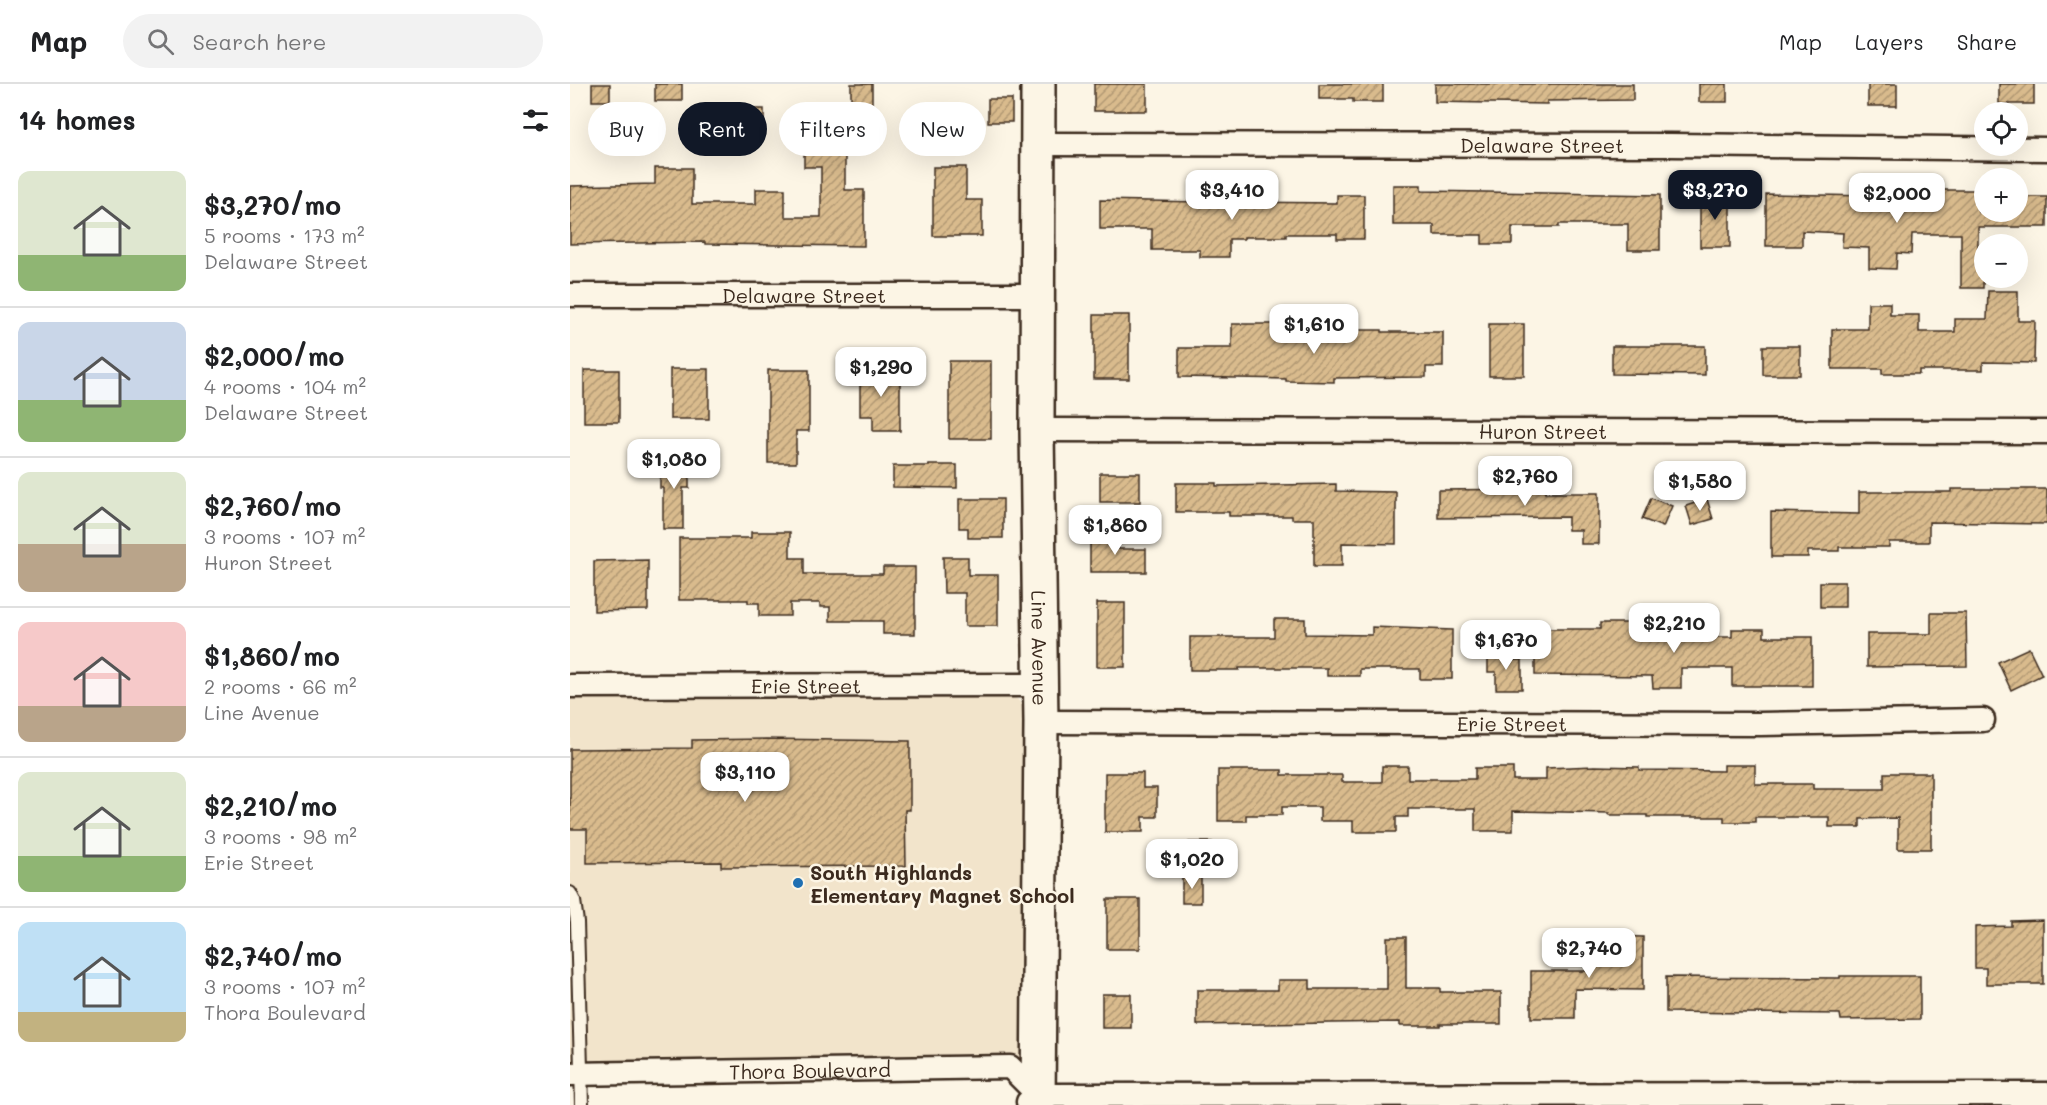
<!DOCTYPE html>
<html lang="en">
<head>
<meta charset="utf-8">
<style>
	:root { --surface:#fff; --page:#f2f2f2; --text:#202124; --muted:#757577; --line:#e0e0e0; --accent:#111827 }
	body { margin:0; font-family:Mali,sans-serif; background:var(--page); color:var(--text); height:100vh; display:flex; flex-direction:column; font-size:22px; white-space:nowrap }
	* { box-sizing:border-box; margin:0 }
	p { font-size:20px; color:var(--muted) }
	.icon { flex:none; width:33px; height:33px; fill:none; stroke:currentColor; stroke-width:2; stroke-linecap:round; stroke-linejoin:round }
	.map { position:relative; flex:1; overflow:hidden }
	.panel { display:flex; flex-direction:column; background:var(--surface); width:570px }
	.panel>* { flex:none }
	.top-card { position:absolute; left:18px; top:18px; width:570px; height:54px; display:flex; gap:12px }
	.fabs { position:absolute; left:1404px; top:18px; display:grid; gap:12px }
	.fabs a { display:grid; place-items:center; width:54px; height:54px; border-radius:50%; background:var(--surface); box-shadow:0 6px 24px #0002; font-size:30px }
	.price { position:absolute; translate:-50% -51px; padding:0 14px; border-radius:12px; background:#fff; color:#222; font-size:20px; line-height:39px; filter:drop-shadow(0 2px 3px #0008) }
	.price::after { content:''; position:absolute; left:50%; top:36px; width:18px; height:14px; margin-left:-9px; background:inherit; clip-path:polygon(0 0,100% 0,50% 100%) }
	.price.selected { background:var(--accent); color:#fff }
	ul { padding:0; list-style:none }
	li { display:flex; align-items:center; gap:18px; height:150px; padding:0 18px }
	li+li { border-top:2px solid var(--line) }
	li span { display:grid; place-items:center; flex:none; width:168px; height:120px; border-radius:12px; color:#555 }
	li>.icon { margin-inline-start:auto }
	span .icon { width:72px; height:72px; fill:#fffc; stroke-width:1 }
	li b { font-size:26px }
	h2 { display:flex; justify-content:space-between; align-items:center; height:72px; padding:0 18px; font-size:26px }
	.pill { padding:0 21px; border-radius:27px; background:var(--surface); box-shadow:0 6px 24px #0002; font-size:21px; line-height:54px }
	.pill.selected { background:var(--accent); color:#fff }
	header { display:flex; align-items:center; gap:36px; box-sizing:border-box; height:84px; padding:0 30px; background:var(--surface); border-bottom:2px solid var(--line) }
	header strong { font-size:28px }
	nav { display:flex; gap:33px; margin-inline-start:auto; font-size:21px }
	.search { width:420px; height:54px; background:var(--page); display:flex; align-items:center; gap:15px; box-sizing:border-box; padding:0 21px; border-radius:33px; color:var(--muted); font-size:22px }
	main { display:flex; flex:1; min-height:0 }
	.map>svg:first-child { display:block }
</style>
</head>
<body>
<header>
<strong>Map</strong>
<div class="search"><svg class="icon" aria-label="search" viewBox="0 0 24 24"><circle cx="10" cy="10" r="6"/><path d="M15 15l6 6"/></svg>Search here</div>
<nav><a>Map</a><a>Layers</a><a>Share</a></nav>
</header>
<main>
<section class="panel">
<h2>14 homes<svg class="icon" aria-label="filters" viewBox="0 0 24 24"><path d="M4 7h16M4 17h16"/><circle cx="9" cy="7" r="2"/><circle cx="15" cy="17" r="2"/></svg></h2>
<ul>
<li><span style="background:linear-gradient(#dfe7d0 70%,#8fb573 0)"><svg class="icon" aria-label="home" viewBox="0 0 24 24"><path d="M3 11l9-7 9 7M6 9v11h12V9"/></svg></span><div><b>$3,270/mo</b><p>5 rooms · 173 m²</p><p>Delaware Street</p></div></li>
<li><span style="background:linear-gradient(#c9d6e8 65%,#8fb573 0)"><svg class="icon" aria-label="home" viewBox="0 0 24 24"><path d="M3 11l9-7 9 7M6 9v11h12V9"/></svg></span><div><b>$2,000/mo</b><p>4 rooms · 104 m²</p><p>Delaware Street</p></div></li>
<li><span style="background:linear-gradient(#dfe7d0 60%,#b9a48a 0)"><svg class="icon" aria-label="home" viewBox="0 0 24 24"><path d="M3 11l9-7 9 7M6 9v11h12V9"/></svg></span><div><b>$2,760/mo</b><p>3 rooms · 107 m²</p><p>Huron Street</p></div></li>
<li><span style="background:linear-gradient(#f6c9c9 70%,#b9a48a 0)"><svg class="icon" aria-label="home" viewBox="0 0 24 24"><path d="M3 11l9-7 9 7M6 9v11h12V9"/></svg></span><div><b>$1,860/mo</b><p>2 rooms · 66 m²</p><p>Line Avenue</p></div></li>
<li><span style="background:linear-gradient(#dfe7d0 70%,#8fb573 0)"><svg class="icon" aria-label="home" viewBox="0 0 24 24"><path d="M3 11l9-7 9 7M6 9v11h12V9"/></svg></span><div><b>$2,210/mo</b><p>3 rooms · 98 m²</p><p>Erie Street</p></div></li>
<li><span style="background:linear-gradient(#bfe0f5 75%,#c2b280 0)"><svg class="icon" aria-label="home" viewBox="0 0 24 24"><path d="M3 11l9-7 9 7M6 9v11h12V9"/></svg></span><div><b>$2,740/mo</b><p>3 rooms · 107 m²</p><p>Thora Boulevard</p></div></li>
</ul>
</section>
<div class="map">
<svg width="1477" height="1021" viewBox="0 0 1477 1021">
	<defs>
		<pattern id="building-hatch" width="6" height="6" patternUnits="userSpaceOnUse" patternTransform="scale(1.5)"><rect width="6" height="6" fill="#d9bb8d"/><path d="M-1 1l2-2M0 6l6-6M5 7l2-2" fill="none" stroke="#b19873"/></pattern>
	</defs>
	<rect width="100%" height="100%" fill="#fcf5e5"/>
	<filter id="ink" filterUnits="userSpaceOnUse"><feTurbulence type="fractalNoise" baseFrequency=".0167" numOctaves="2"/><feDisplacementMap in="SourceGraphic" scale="12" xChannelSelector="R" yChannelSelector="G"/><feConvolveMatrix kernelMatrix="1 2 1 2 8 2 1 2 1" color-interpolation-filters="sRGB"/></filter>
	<g filter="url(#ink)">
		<path fill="#f2e4cb" d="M 0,612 L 440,613 L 447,615 L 457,626 L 455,976 L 451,979 L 0,977 Z"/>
		<g fill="url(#building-hatch)" stroke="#3b2a1e" stroke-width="1.5">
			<rect x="22" y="0" width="18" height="17"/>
			<rect x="85" y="0" width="27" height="17"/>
			<path d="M 281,0 L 302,0 L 302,46 L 271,46 L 271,25 L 281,25 Z"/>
			<rect x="524" y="0" width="53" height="27"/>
			<path d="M 749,0 L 813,0 L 813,18 L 783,18 L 783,15 L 749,15 Z"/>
			<path d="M 865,0 L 1063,0 L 1063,16 L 977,17 L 977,20 L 865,18 Z"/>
			<rect x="1129" y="0" width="28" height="18"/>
			<rect x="1298" y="0" width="29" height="22"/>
			<rect x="1429" y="0" width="35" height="20"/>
			<rect x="418" y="15" width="24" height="23"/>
			<rect x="167" y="25" width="27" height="26"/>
			<path d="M 234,64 L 275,64 L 275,106 L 294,106 L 294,162 L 135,160 L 135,158 L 0,160 L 0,102 L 85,100 L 85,84 L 122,84 L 122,120 L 186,120 L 186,105 L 215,105 L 215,133 L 251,133 L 251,83 L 234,83 Z"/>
			<path d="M 363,83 L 396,83 L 396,116 L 412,116 L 412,152 L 363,152 Z"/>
			<path d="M 823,101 L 851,101 L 851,107 L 1090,111 L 1090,166 L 1058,166 L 1058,140 L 989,140 L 989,143 L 942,143 L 942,160 L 912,160 L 912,151 L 864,151 L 864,141 L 823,141 Z"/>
			<path d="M 1359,106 L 1408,106 L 1408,128 L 1448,128 L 1448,113 L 1477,113 L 1477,143 L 1408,143 L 1408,173 L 1413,173 L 1413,204 L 1391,204 L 1391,150 L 1342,150 L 1341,170 L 1327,169 L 1326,185 L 1299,184 L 1299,164 L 1272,163 L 1273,149 L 1232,147 L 1232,162 L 1196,162 L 1196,110 L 1297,112 L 1297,123 L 1335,125 L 1336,109 L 1359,110 Z"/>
			<path d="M 767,111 L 794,111 L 794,155 L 767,155 L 767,150 L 716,150 L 716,153 L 674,153 L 674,155 L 659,155 L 659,173 L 630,173 L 630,166 L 582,166 L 582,145 L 530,145 L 530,116 L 630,118 L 630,113 L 674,113 L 674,118 L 767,119 Z"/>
			<rect x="1130" y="111" width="30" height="52"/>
			<path d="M 1418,207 L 1448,207 L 1448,237 L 1465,237 L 1464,279 L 1413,278 L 1413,286 L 1349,286 L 1349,290 L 1312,290 L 1312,285 L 1262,285 L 1262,245 L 1298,245 L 1298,219 L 1320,219 L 1320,231 L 1349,231 L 1349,248 L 1385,248 L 1385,235 L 1417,235 Z"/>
			<rect x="524" y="231" width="35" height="64"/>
			<path d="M 717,238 L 741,239 L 741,255 L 779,256 L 779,246 L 812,246 L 812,248 L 873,248 L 873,283 L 856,283 L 856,293 L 764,294 L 764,298 L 716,297 L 716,295 L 609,293 L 609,264 L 662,264 L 662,240 L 717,240 Z"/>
			<rect x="919" y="240" width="35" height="52"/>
			<path d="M 1042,262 L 1135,262 L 1135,291 L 1042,290 Z"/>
			<rect x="1193" y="262" width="37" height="29"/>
			<rect x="379" y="277" width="42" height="78"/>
			<rect x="100" y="285" width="39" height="50"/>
			<path d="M 290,285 L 330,285 L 330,347 L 303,347 L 303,332 L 290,332 Z"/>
			<rect x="14" y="286" width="35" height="52"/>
			<path d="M 198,286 L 239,286 L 239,347 L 226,347 L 226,379 L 198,379 Z"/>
			<path d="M 90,373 L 119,373 L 119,404 L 113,404 L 113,445 L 93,445 L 93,404 L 90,404 Z"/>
			<path d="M 359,381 L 387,381 L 387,404 L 323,403 L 323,382 L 359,382 Z"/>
			<rect x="530" y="389" width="40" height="29"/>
			<path d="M 606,399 L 646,399 L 646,402 L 766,400 L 766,407 L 826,408 L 826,460 L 772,459 L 772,482 L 744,482 L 744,435 L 722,435 L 722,432 L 659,432 L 659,428 L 606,428 Z"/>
			<path d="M 975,405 L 975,409 L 1029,409 L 1029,460 L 1011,460 L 1011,446 L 998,446 L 998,433 L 868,434 L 868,406 Z"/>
			<path d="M 1381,405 L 1477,405 L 1477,440 L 1359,438 L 1359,458 L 1319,458 L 1319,463 L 1269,463 L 1269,467 L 1238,467 L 1238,473 L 1201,473 L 1201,428 L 1289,430 L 1289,408 L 1381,408 Z"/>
			<path d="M 1081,414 L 1102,422 L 1093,443 L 1072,435 Z"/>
			<path d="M 389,415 L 433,415 L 433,454 L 398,454 L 398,444 L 389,444 Z"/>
			<path d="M 1137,415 L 1143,435 L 1122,441 L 1116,422 Z"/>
			<path d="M 181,448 L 220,448 L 220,474 L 234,474 L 234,490 L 313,490 L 313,483 L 345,483 L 345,550 L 313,550 L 313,537 L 260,537 L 260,523 L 250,523 L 250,519 L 220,519 L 220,532 L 189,532 L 189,519 L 178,519 L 178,516 L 109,516 L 109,454 L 181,454 Z"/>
			<path d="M 520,450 L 548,450 L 548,465 L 576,465 L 576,488 L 520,488 Z"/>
			<path d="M 373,473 L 398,473 L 398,491 L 428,491 L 428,542 L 395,542 L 395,509 L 374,509 Z"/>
			<path d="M 78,476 L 78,526 L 24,527 L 24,477 Z"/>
			<rect x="1250" y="498" width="25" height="25"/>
			<rect x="527" y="519" width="28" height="64"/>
			<path d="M 1361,529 L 1396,529 L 1397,582 L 1297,583 L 1297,550 L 1361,550 Z"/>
			<path d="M 1110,530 L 1111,553 L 1162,553 L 1162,545 L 1194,545 L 1194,553 L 1242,553 L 1242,602 L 1162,602 L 1162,584 L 1111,584 L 1111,604 L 1083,604 L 1082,592 L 965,591 L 965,558 L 977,558 L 977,545 L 1030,545 L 1030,539 L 1070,539 L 1070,531 Z"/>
			<path d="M 704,535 L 735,535 L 735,550 L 802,551 L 802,543 L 882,546 L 882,595 L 850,595 L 850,585 L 790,585 L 790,592 L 757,592 L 757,584 L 669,584 L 669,586 L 620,586 L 620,553 L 704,553 Z"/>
			<path d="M 1459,564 L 1472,591 L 1441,606 L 1428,578 Z"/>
			<path d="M 918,569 L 936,569 L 936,576 L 952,576 L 952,605 L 926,605 L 926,588 L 918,588 Z"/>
			<path d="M 197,655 L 340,657 L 340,726 L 335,726 L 336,782 L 151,783 L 151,778 L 17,779 L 17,745 L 0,745 L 0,665 L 122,664 L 122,656 Z"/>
			<path d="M 1154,681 L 1185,681 L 1185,700 L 1243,700 L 1243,705 L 1314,705 L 1314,689 L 1361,689 L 1361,765 L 1328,765 L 1328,734 L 1290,735 L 1290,743 L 1259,743 L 1259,733 L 1185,733 L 1185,738 L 1154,738 L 1154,733 L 1077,733 L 1077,731 L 1039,731 L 1039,729 L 943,727 L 943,747 L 905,747 L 905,725 L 838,725 L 838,733 L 826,733 L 826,748 L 783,748 L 783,737 L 750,737 L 750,723 L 712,723 L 712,731 L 676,731 L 676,737 L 648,737 L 648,686 L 712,686 L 712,691 L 772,691 L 772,698 L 812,698 L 812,682 L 838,682 L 838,695 L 905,695 L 905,684 L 943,684 L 943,696 L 976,696 L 976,684 L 1025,682 L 1069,683 L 1069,686 L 1154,687 Z"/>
			<path d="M 535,689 L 573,689 L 573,704 L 587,704 L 587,733 L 573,733 L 573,748 L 535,748 Z"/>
			<rect x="619" y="758" width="23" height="22"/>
			<rect x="612" y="792" width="19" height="27"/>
			<rect x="537" y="815" width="33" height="50"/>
			<path d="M 1473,836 L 1473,900 L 1416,900 L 1416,884 L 1405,884 L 1405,843 L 1441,842 L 1441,837 Z"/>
			<path d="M 1034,852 L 1073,853 L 1073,906 L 1005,905 L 1005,934 L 961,934 L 961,887 L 1017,887 L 1017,881 L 1033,881 Z"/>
			<path d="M 817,853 L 836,853 L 836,904 L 870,904 L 870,908 L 931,908 L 931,940 L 870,940 L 870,942 L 830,942 L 830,938 L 627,941 L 627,906 L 708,906 L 708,896 L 740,896 L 740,905 L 817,905 Z"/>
			<path d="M 1270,892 L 1350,892 L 1350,935 L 1271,936 L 1270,930 L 1096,928 L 1096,893 L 1270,894 Z"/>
			<rect x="532" y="910" width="29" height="34"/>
		</g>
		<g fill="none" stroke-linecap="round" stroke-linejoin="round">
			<g stroke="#3b2a1e" stroke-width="16">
				<path id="lane" d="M 0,809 L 4,817 L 7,838 L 12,1021"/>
			</g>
			<g stroke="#3b2a1e" stroke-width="27">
				<g id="street">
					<path id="s1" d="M 468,60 L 1101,61 L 1477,65"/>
					<path id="s2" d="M 0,211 L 468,211"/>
					<path id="s3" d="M 467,346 L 1477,348"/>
					<path id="s4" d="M 0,602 L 470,601"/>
					<path id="s5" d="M 471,638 L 1190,640 L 1413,636"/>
					<path id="s6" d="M 0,990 L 440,983 L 468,1011"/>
					<path d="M 458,1018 L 468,1011 L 1477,1010"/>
				</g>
			</g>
			<g stroke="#3b2a1e" stroke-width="38">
				<g id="secondary">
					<path id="s7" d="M 468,0 L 467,346 L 471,638 L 468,1021"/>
				</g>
			</g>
			<use href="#lane" stroke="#fcf5e5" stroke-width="12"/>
			<use href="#street" stroke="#fcf5e5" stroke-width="22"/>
			<use href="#secondary" stroke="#fcf5e5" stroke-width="33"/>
		</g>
	</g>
	<circle fill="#1f6fb2" stroke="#fcf5e5" stroke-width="2" cx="228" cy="799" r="6"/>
	<g text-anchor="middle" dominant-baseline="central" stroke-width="5" stroke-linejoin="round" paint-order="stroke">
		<g font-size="20" fill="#3b2a1e" stroke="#fcf5e5">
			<text stroke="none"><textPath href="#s1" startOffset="504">Delaware Street</textPath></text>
			<text stroke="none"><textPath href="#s2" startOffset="234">Delaware Street</textPath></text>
			<text stroke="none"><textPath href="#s3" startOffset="506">Huron Street</textPath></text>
			<text stroke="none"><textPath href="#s7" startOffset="564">Line Avenue</textPath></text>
			<text stroke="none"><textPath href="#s4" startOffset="236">Erie Street</textPath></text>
			<text stroke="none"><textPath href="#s5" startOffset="471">Erie Street</textPath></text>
			<text stroke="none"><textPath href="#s6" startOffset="240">Thora Boulevard</textPath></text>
		</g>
		<g font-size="20" font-weight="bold" fill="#3b2a1e" stroke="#fcf5e5" text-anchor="start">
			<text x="240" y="788">South Highlands<tspan x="240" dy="23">Elementary Magnet School</tspan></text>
		</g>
	</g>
</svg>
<div class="fabs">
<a><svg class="icon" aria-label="locate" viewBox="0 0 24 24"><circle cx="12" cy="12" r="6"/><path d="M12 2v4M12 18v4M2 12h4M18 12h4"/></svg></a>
<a>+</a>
<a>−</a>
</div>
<b class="price" style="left:662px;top:137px">$3,410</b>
<b class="price selected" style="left:1145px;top:137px">$3,270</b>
<b class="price" style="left:1327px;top:140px">$2,000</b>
<b class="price" style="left:744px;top:271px">$1,610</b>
<b class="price" style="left:311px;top:314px">$1,290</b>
<b class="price" style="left:104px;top:406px">$1,080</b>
<b class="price" style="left:955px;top:423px">$2,760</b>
<b class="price" style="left:1130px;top:428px">$1,580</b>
<b class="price" style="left:545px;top:472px">$1,860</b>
<b class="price" style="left:1104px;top:570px">$2,210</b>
<b class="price" style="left:936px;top:587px">$1,670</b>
<b class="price" style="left:175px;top:719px">$3,110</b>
<b class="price" style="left:622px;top:806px">$1,020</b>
<b class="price" style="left:1019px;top:895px">$2,740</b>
<div class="top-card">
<a class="pill">Buy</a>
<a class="pill selected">Rent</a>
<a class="pill">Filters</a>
<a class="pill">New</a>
</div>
</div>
</main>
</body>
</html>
